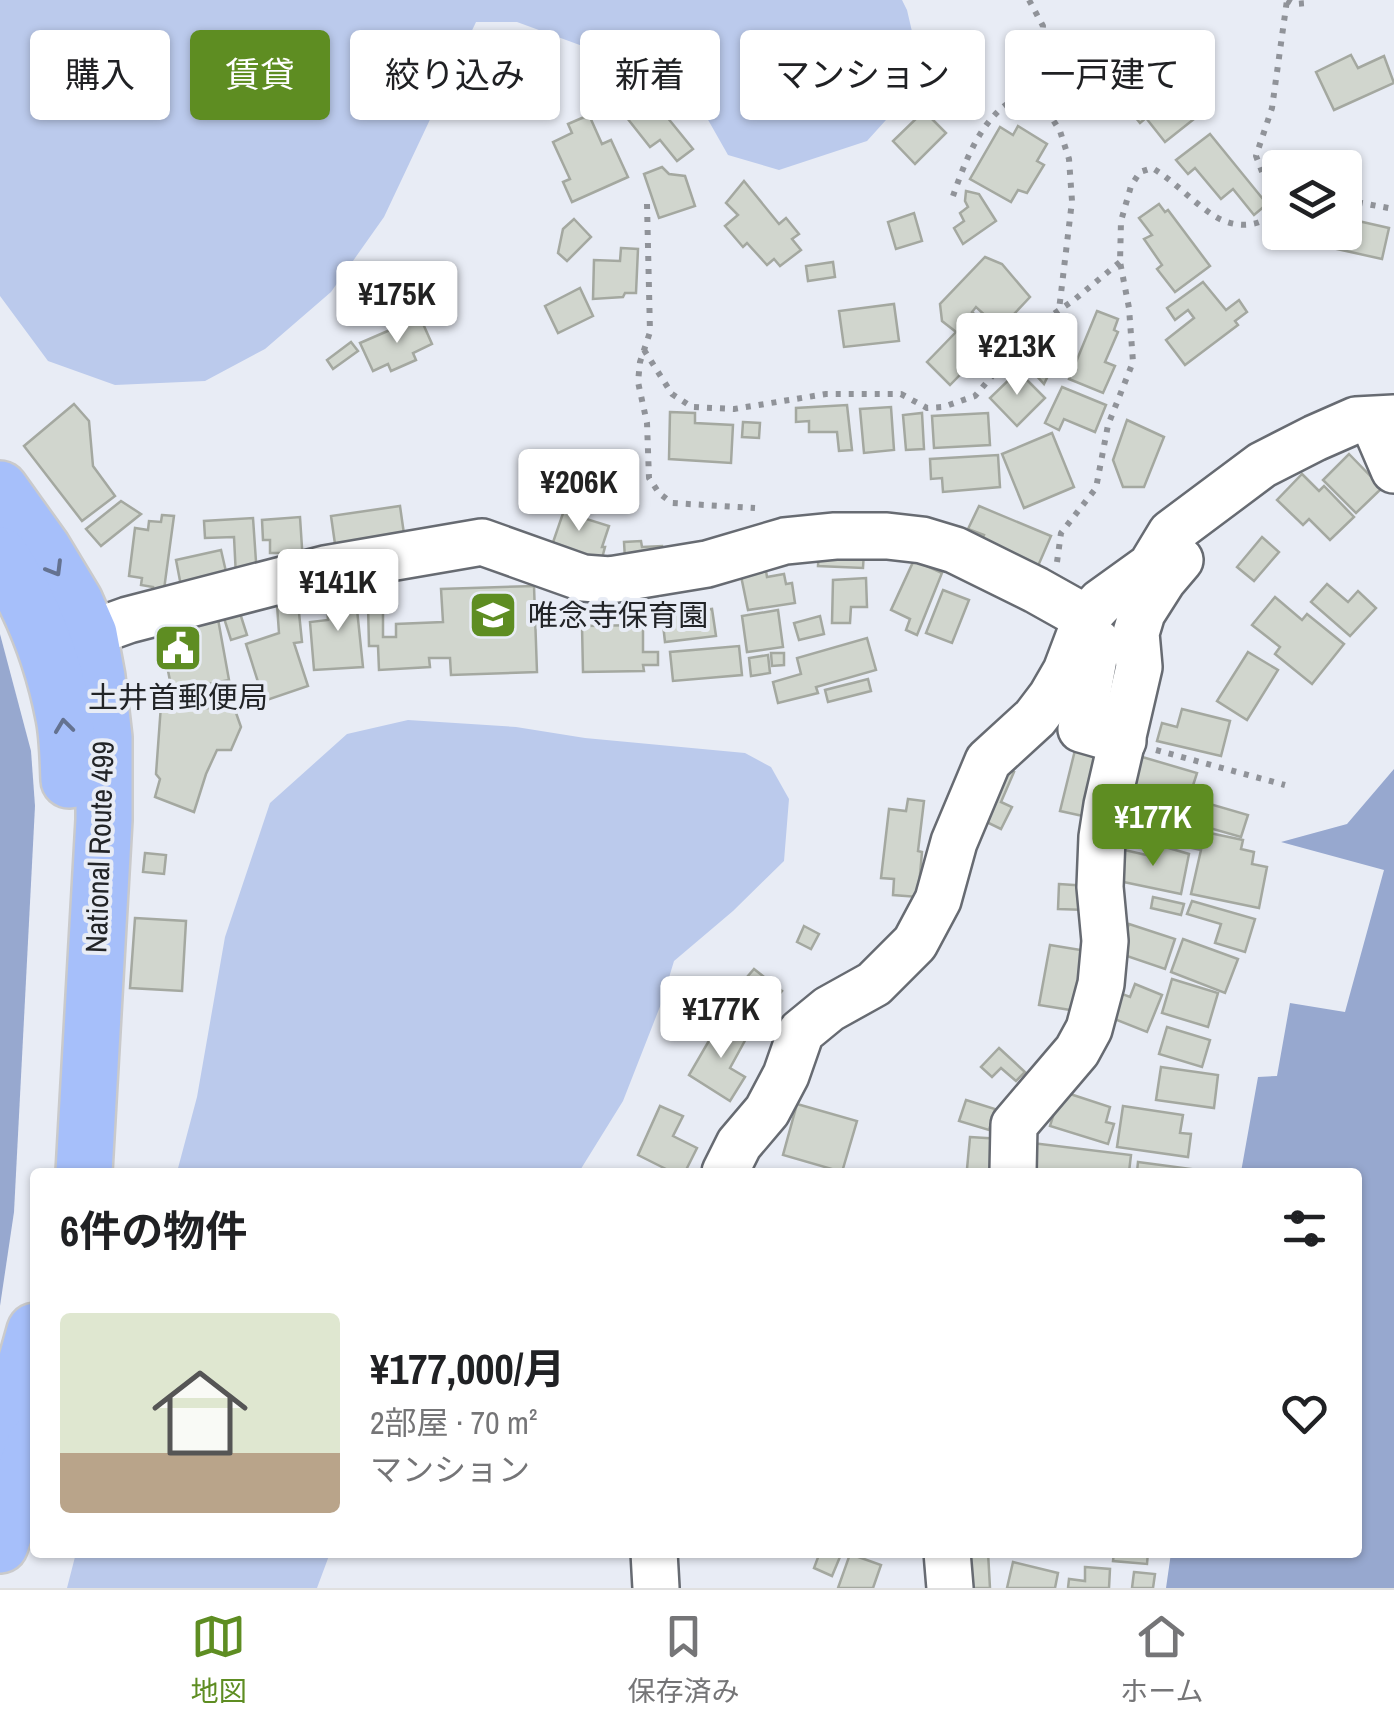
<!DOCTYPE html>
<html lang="ja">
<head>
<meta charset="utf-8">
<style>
	:root { --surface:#fff; --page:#f2f2f2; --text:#202124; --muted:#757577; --line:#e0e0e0; --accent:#5e8d22 }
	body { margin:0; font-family:"Archivo Narrow","Noto Sans JP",sans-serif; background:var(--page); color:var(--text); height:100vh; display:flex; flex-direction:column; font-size:38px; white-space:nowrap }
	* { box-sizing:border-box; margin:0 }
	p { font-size:32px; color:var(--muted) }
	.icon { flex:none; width:55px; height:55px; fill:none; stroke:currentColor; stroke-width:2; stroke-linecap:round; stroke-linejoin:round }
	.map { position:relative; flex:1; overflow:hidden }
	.side { position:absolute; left:30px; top:1168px; width:1332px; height:390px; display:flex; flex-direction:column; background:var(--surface); border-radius:10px; box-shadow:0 2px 8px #0004 }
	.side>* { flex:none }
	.banner { position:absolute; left:30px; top:30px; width:1335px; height:90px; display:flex; gap:20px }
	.tools { position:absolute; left:1262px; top:150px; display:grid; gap:20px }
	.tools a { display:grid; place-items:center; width:100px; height:100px; border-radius:10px; background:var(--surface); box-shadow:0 2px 8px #0004; font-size:50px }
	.price { position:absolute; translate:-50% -85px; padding:0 22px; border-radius:10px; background:#fff; color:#222; font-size:32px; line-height:65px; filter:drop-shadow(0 2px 5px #0008) }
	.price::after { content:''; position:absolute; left:50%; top:60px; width:30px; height:22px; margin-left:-15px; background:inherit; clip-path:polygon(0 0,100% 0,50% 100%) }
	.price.on { background:var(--accent); color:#fff }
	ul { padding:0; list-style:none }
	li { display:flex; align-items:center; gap:30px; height:250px; padding:0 30px }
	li+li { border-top:2px solid var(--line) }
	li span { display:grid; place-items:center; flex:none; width:280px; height:200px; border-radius:10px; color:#555 }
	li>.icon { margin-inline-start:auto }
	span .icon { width:120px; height:120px; fill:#fffc; stroke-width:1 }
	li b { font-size:42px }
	h2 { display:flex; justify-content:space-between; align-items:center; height:120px; padding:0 30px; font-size:42px }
	.chip { padding:0 35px; border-radius:10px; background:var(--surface); box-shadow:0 2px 8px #0004; font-size:35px; line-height:90px }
	.chip.on { background:var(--accent); color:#fff }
	.dock { display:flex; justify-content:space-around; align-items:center; height:140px; border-top:2px solid var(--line); background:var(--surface); font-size:28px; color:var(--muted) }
	.dock a { display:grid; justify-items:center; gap:5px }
	.dock .on { color:var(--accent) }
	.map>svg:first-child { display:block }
</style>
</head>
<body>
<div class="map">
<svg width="1394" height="1588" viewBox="0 0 1394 1588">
	<rect width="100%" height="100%" fill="#e8ecf5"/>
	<g fill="#bbcaec">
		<path d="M 0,0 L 902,0 L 907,10 L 923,79 L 867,141 L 779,170 L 728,155 L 686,81 L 607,55 L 517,22 L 476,22 L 384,217 L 331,292 L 265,349 L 205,381 L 115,385 L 48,361 L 0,296 Z"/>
		<path d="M 408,720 L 516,727 L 585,738 L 745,753 L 771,767 L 789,799 L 784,861 L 733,911 L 674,961 L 661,1004 L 623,1101 L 579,1172 L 177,1172 L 197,1097 L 225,937 L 270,803 L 347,734 Z"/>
		<path d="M 76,1553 L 76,1552 L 330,1553 L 317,1588 L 67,1588 Z"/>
	</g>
	<g fill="#97a8cf">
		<path d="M 0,634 L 31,751 L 35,806 L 14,1212 L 0,1306 Z"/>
		<path d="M 1394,769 L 1394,1588 L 1166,1588 L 1171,1553 L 1358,1552 L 1358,1172 L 1241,1172 L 1258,1077 L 1277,1076 L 1290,1003 L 1345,1012 L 1384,870 L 1281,842 L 1347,824 Z"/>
	</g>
	<g fill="#d1d6ce" stroke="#a4a8a0" stroke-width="2.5">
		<path d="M 1351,55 L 1358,68 L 1384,56 L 1394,83 L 1334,110 L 1316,72 Z"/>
		<path d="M 1153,57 L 1199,115 L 1165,142 L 1146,118 L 1140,123 L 1127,107 L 1133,102 L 1124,81 Z"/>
		<path d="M 628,86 L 637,97 L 645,90 L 693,149 L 677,161 L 660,140 L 650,147 L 612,99 Z"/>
		<path d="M 924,111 L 946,133 L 915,164 L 893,141 Z"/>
		<path d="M 589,115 L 602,144 L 611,140 L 628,177 L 572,202 L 563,182 L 570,179 L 553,142 L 572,133 L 568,124 Z"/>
		<path d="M 1018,126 L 1047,144 L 1037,161 L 1044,165 L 1027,193 L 1018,190 L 1011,202 L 970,179 L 1000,127 L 1013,135 Z"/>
		<path d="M 1210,134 L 1267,204 L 1254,215 L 1233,189 L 1221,199 L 1195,168 L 1188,174 L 1176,160 Z"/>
		<path d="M 662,167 L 669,174 L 685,176 L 695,206 L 659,218 L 644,174 Z"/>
		<path d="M 744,181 L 779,224 L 786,218 L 799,234 L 792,239 L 801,250 L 780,266 L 774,259 L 767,265 L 747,243 L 743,247 L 725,226 L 738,215 L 726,203 Z"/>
		<path d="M 966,191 L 979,194 L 996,221 L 963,244 L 954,228 L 964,221 L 960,213 L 968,207 L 965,201 Z"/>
		<path d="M 1159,204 L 1165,212 L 1168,210 L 1210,266 L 1175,292 L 1157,269 L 1162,265 L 1144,239 L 1152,235 L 1139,218 Z"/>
		<path d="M 914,213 L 922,241 L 896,249 L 888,222 Z"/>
		<path d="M 1345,218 L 1389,228 L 1382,259 L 1337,249 L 1341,232 L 1345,232 Z"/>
		<path d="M 574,219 L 591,237 L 567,261 L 558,253 L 563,229 Z"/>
		<path d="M 1287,232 L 1331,232 L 1329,244 Z"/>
		<path d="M 621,248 L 638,249 L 636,293 L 625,293 L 623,297 L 593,299 L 594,260 L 620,261 Z"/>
		<path d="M 985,257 L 1002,264 L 1030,297 L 1000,329 L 976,307 L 972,312 L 998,336 L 950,385 L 927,362 L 956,332 L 942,321 L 940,304 Z"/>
		<path d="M 833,262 L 835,277 L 808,281 L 806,266 Z"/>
		<path d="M 1203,282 L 1226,310 L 1239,300 L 1247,312 L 1235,321 L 1238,325 L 1185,365 L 1166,340 L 1194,318 L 1188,310 L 1175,320 L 1167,308 Z"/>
		<path d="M 580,288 L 593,316 L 558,333 L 545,306 Z"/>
		<path d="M 894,304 L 899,341 L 844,347 L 839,311 Z"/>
		<path d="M 1097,311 L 1118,319 L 1114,330 L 1118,332 L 1105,362 L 1115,366 L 1103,393 L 1069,379 Z"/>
		<path d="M 420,317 L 432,344 L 413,353 L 416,360 L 391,371 L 388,364 L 373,371 L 360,343 Z"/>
		<path d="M 1044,337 L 1063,345 L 1044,384 L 1024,362 Z"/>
		<path d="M 351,342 L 358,351 L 333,369 L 327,360 Z"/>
		<path d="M 1018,371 L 1045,398 L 1017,426 L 990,398 Z"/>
		<path d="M 1062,387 L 1106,405 L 1095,432 L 1064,419 L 1059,430 L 1045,423 Z"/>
		<path d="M 74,404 L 89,421 L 93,466 L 115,496 L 82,521 L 24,446 Z"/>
		<path d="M 847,405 L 852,450 L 839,451 L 837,432 L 809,432 L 809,421 L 796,422 L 796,408 Z"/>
		<path d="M 891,407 L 894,450 L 864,453 L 860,409 Z"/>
		<path d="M 670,412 L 695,413 L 695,423 L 733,425 L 731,463 L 669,459 Z"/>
		<path d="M 922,413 L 924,449 L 906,450 L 903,415 Z"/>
		<path d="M 988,413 L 990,445 L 934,448 L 932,416 Z"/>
		<path d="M 1127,420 L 1164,437 L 1144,487 L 1123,487 L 1113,460 Z"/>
		<path d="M 743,422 L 760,423 L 759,438 L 742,437 Z"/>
		<path d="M 1052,433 L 1074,487 L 1024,508 L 1002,454 Z"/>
		<path d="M 1349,454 L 1382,488 L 1356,513 L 1323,480 Z"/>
		<path d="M 998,455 L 1000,487 L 943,492 L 942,478 L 931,479 L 930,459 Z"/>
		<path d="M 1302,474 L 1319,491 L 1324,486 L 1354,517 L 1330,540 L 1309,519 L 1303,525 L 1277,500 Z"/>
		<path d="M 571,490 L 582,494 L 577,506 L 586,507 L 583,518 L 609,526 L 602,547 L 605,547 L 601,562 L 549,554 Z"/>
		<path d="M 121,501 L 141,514 L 101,546 L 86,529 Z"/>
		<path d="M 400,506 L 405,541 L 336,551 L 331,516 Z"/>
		<path d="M 979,506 L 1051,536 L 1035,573 L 978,550 L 984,535 L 968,529 Z"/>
		<path d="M 162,515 L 174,516 L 163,597 L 152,596 L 153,587 L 141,585 L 142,578 L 129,576 L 135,528 L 148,530 L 149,521 L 161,522 Z"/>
		<path d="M 300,517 L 303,563 L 281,564 L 280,553 L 270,553 L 270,540 L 263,540 L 262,520 Z"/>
		<path d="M 253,518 L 257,576 L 236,577 L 234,537 L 205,538 L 204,521 Z"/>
		<path d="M 1262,537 L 1279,552 L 1254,581 L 1237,567 Z"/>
		<path d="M 641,541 L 642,547 L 662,546 L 663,559 L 625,559 L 624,542 Z"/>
		<path d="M 819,549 L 864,551 L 863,568 L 818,566 Z"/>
		<path d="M 221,550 L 227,576 L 181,586 L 176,560 Z"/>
		<path d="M 914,560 L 942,573 L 917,635 L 906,630 L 910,619 L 891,610 Z"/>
		<path d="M 766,571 L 767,577 L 784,574 L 786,584 L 792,583 L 795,603 L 748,610 L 741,576 Z"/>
		<path d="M 866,578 L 867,607 L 851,607 L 850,623 L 832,623 L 833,580 Z"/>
		<path d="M 1327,584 L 1348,602 L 1358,591 L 1376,608 L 1350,636 L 1311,602 Z"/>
		<path d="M 534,586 L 537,672 L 451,675 L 450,658 L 429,658 L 430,667 L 379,670 L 378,646 L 369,646 L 368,605 L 383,605 L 383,637 L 396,637 L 396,624 L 443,622 L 441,589 Z"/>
		<path d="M 355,590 L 363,667 L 314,670 L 310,622 L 328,620 L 326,593 Z"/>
		<path d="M 943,590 L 969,600 L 952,643 L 926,633 Z"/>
		<path d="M 1275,597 L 1302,620 L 1307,614 L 1344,644 L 1312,684 L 1275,654 L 1280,647 L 1252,625 Z"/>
		<path d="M 298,603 L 302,642 L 294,643 L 308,686 L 264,701 L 246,644 L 279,633 L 277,605 Z"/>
		<path d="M 712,609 L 716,636 L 665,642 L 662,615 Z"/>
		<path d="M 239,610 L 247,635 L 231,640 L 223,615 Z"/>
		<path d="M 778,610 L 783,647 L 747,652 L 742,616 Z"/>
		<path d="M 820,616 L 824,634 L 799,640 L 794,623 Z"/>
		<path d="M 218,619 L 229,680 L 172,691 L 160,630 Z"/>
		<path d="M 643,625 L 643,652 L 658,652 L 658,665 L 643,665 L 644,671 L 583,672 L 582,626 Z"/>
		<path d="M 867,638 L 876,670 L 816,687 L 818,693 L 778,703 L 773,682 L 801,674 L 797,658 Z"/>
		<path d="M 739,646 L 742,675 L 673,681 L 670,652 Z"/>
		<path d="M 1248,652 L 1278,670 L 1247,720 L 1217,701 Z"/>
		<path d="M 771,653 L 784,653 L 784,665 L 772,666 Z"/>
		<path d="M 768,655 L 770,673 L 751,676 L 749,658 Z"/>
		<path d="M 868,679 L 871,691 L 828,702 L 825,690 Z"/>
		<path d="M 161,705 L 235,710 L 241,727 L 231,750 L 217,750 L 206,774 L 194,812 L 155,797 L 160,779 L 156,774 Z"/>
		<path d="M 1182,709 L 1230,721 L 1221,756 L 1157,741 L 1162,723 L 1177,727 Z"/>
		<path d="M 1078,738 L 1109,746 L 1092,818 L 1060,811 Z"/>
		<path d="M 1132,754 L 1197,773 L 1189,798 L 1248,815 L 1241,837 L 1182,820 L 1181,824 L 1117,804 Z"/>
		<path d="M 998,765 L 1014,772 L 1001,802 L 1012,807 L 1001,829 L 974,816 Z"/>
		<path d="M 908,799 L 924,801 L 918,851 L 922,852 L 918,897 L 893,895 L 894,879 L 881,878 L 889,809 L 906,811 Z"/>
		<path d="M 1123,811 L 1160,826 L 1157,839 L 1150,837 L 1145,846 L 1114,833 Z"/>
		<path d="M 1186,828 L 1243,840 L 1241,849 L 1254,852 L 1252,864 L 1267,867 L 1259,908 L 1191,894 L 1201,850 L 1183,846 Z"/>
		<path d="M 1155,844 L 1189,854 L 1181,894 L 1114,880 L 1120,849 L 1151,856 Z"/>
		<path d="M 145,853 L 166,855 L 164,874 L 143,872 Z"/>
		<path d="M 1059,884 L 1088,886 L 1087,910 L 1058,909 Z"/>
		<path d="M 1153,897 L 1184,904 L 1181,915 L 1151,908 Z"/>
		<path d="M 1192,901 L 1255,919 L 1245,952 L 1215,943 L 1221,924 L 1187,914 Z"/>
		<path d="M 135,918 L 186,921 L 182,991 L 130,988 Z"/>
		<path d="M 1129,924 L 1175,939 L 1165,969 L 1118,953 Z"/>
		<path d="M 804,926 L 819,934 L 811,949 L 797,942 Z"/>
		<path d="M 1183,939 L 1238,959 L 1225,993 L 1171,972 Z"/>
		<path d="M 1050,945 L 1093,952 L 1083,1012 L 1039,1005 Z"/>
		<path d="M 754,969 L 782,991 L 750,1029 L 722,1006 Z"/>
		<path d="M 1172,979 L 1218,993 L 1208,1027 L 1162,1013 Z"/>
		<path d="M 1135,984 L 1162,995 L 1147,1032 L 1107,1016 L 1117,992 L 1130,997 Z"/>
		<path d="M 721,1020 L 748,1035 L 730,1068 L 745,1077 L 730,1101 L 689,1075 Z"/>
		<path d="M 1167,1027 L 1210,1040 L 1202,1067 L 1159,1054 Z"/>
		<path d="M 999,1048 L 1025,1072 L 1016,1081 L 1001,1068 L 992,1077 L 981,1067 Z"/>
		<path d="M 1161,1067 L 1218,1075 L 1214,1108 L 1156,1100 Z"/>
		<path d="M 1061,1091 L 1110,1107 L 1106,1122 L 1114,1124 L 1108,1144 L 1050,1126 Z"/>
		<path d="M 966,1100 L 995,1109 L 989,1130 L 959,1121 Z"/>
		<path d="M 797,1104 L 857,1121 L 842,1172 L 783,1155 Z"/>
		<path d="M 660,1106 L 683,1116 L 673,1136 L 697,1148 L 685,1172 L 672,1172 L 638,1155 Z"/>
		<path d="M 1123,1106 L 1183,1115 L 1180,1133 L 1191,1134 L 1188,1157 L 1117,1147 Z"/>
		<path d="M 970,1137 L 1001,1139 L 998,1172 L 967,1169 Z"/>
		<path d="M 1032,1143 L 1131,1155 L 1129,1172 L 1028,1172 Z"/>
		<path d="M 1138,1162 L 1199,1170 L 1199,1172 L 1137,1172 Z"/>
		<path d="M 820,1552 L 842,1552 L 832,1576 L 814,1568 Z"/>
		<path d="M 957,1552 L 988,1552 L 990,1588 L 959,1588 Z"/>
		<path d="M 1114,1552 L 1148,1552 L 1147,1564 L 1113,1561 Z"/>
		<path d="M 850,1554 L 881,1565 L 873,1588 L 838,1588 Z"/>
		<path d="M 1013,1562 L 1058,1573 L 1055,1588 L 1007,1588 Z"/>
		<path d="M 1085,1567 L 1110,1569 L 1109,1588 L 1068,1588 L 1069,1579 L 1085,1581 Z"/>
		<path d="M 1134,1572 L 1155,1574 L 1153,1588 L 1132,1588 Z"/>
	</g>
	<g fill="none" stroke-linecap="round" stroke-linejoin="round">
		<g stroke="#676b72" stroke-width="50">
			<g id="minor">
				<path d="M 1373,421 L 1394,470"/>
				<path d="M 89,634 L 128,620 L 325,569 L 482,542 L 583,578 L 610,580 L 707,564 L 785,541 L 835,536 L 887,536 L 922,540 L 955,550 L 1036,590 L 1086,618"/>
				<path d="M 1097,642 L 1081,729 L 1123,741"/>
				<path d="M 725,1172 L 739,1144 L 767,1111 L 786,1075 L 801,1032 L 829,1009 L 874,984 L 915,943 L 938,900 L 954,842 L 988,761 L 1035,718 L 1051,697 L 1066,671 L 1086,618 L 1101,602 L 1151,566 L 1171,533 L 1262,465 L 1315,438 L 1356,420 L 1394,418"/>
				<path d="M 1013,1172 L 1014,1125 L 1077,1051 L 1089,1029 L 1101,984 L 1105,941 L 1100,887 L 1102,837 L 1107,805 L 1139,667 L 1136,633 L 1142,613 L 1163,580 L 1180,560"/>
				<path d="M 654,1552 L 656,1588"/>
				<path d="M 947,1552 L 950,1588"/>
			</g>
		</g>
		<g stroke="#cacacb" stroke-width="60">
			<g id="highway">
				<path d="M 0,489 L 43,549 L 75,602 L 89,634 L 97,677 L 104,738 L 104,820 L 84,1172"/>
				<path d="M 0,555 C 31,603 53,660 64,717 C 68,737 68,759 69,780"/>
				<path d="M 0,1455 L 35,1331"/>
				<path d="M 0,1545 L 35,1444"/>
			</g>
		</g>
		<g stroke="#909399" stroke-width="6" stroke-dasharray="5 8" stroke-linecap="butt">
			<path d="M 1029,0 L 1043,26 L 1036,93 L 1060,131 L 1069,159 L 1072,201 L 1059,310"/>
			<path d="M 1287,0 L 1294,4 L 1309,3"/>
			<path d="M 1280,188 L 1266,182 L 1256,156 L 1272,108 L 1287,0"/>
			<path d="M 953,196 C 965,162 980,120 1013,100 C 1019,97 1029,95 1036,93"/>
			<path d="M 1345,200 L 1394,209"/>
			<path d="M 647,204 L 650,332 L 640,362 L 638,382 L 647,423 L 649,478 L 659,493 L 672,503 L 755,508"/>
			<path d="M 644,350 L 672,394 L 692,407 L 734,409 L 826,394 L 901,394 L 927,408 L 943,407 L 975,396 L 1033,328 L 1074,300 L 1120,262"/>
			<path d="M 1057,562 L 1061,533 L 1096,488 L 1108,425 L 1133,362 L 1129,308 L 1120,262 L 1121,221 L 1131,186 L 1140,172 L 1152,168 C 1175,181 1193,203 1216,217 C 1238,230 1267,227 1280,205"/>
			<path d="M 1156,750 L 1285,785"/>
		</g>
		<use href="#minor" stroke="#fff" stroke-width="45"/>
		<use href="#highway" stroke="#a6bffa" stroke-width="55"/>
	</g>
	<defs><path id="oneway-chevron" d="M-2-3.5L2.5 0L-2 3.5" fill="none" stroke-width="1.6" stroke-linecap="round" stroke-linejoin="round" transform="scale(2.5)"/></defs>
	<g stroke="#647290">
		<use href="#oneway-chevron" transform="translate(55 569) rotate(59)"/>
		<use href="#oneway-chevron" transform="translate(64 726) rotate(-97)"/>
	</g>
	<defs>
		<g id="school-square" transform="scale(2.5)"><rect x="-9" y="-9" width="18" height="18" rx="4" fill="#5e8d22" stroke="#e8ecf5"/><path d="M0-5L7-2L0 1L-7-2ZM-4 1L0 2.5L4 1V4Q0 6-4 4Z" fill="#fff"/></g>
		<g id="civic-square" transform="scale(2.5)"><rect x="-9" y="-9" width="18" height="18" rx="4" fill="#5e8d22" stroke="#e8ecf5"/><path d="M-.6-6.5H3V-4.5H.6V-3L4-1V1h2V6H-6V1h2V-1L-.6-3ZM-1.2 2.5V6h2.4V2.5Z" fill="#fff"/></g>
	</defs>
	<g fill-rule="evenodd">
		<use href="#school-square" x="493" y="615"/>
		<use href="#civic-square" x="178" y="648"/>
	</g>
	<g text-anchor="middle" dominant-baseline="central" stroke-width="8" stroke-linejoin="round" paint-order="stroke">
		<g font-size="30" fill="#222427" stroke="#e8ecf5" text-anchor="start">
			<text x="528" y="615">唯念寺保育園</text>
			<text x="178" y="697" text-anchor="middle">土井首郵便局</text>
		</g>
		<g font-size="30" fill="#222427" stroke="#e8ecf5">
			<text transform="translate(99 847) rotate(-88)">National Route 499</text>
		</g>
	</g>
</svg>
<div class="tools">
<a><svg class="icon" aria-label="layers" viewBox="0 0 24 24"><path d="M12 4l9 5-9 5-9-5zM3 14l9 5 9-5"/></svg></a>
</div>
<b class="price" style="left:397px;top:346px">¥175K</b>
<b class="price" style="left:1017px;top:398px">¥213K</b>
<b class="price" style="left:579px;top:534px">¥206K</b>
<b class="price" style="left:338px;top:634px">¥141K</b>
<b class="price on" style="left:1153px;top:869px">¥177K</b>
<b class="price" style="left:721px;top:1061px">¥177K</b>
<div class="banner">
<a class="chip">購入</a>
<a class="chip on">賃貸</a>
<a class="chip">絞り込み</a>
<a class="chip">新着</a>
<a class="chip">マンション</a>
<a class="chip">一戸建て</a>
</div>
<section class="side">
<h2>6件の物件<svg class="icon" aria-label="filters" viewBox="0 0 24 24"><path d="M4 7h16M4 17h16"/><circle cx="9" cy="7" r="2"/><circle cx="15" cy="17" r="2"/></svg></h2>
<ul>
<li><span style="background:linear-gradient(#dfe7d0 70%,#b9a48a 0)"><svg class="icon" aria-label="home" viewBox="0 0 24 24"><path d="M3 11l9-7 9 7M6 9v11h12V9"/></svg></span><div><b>¥177,000/月</b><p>2部屋 · 70 m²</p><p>マンション</p></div><svg class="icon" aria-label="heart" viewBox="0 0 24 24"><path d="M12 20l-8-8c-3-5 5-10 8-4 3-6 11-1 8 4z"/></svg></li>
</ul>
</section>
</div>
<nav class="dock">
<a class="on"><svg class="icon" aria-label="map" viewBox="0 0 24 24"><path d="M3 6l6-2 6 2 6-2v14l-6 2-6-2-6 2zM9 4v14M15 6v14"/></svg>地図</a>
<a><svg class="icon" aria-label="saved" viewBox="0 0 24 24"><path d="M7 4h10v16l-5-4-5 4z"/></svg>保存済み</a>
<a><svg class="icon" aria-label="home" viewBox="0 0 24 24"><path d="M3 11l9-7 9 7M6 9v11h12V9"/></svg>ホーム</a>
</nav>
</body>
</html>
